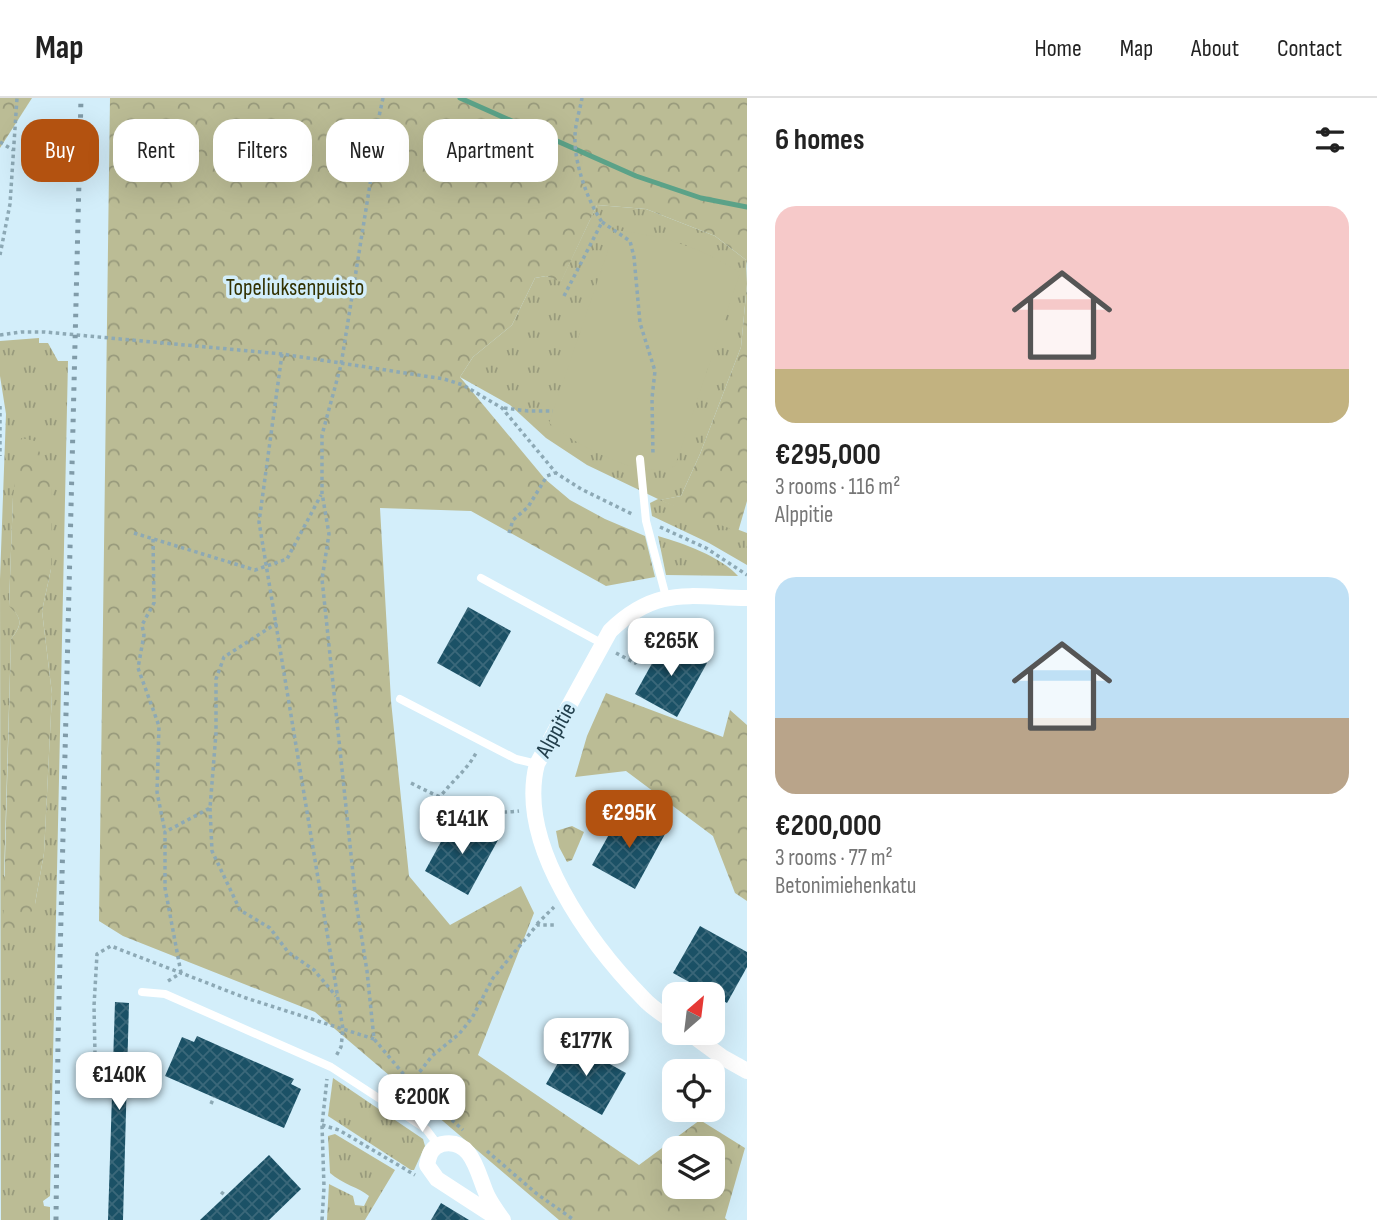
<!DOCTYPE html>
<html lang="en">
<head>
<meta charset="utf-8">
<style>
	:root { --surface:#fff; --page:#f6f6f6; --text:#222; --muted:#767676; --line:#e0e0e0; --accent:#b35210 }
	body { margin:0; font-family:"Sofia Sans Condensed",sans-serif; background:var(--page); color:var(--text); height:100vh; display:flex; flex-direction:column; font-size:26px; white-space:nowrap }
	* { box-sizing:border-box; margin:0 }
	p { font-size:23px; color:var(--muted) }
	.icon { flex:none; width:38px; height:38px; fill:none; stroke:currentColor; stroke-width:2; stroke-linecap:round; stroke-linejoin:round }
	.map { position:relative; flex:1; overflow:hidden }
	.side { display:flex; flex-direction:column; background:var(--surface); width:630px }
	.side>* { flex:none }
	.banner { position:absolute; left:21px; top:21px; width:620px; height:63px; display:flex; gap:14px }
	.needle { width:46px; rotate:28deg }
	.tools { position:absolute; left:662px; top:884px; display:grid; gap:14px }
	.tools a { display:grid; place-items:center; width:63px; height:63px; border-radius:14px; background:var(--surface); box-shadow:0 7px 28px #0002; font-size:35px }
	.price { position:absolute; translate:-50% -60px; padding:0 16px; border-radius:14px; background:#fff; color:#222; font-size:23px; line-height:46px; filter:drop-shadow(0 2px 4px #0008) }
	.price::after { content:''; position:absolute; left:50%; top:42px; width:21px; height:16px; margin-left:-10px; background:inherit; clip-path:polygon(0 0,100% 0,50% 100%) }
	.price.active { background:var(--accent); color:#fff }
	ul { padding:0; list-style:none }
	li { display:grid; align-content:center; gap:14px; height:371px; padding:0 28px }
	li span { display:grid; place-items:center; height:217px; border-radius:21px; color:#555 }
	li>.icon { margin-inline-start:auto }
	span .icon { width:126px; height:126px; fill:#fffc; stroke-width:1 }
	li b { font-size:30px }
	h2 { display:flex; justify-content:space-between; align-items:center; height:84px; padding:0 28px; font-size:30px }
	.pill { padding:0 24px; border-radius:21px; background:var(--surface); box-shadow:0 7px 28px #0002; font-size:24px; line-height:63px }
	.pill.active { background:var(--accent); color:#fff }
	header { display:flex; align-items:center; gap:42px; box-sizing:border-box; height:98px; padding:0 35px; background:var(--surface); border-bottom:2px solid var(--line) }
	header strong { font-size:33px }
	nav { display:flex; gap:38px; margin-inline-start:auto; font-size:24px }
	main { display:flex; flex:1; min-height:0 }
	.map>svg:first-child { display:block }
</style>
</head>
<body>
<header>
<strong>Map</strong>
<nav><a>Home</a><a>Map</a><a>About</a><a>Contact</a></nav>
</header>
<main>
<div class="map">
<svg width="747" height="1122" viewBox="0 0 747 1122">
	<defs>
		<pattern id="grass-tufts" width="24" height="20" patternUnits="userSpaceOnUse" patternTransform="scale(1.75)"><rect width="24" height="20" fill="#bbbc95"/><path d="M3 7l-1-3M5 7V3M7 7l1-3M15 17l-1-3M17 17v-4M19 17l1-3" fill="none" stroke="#989a7c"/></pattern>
		<pattern id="forest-crowns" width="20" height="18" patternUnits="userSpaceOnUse" patternTransform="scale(1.75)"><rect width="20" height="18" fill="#bbbc95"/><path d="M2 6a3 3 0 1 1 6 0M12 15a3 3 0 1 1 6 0" fill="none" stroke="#989a7c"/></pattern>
		<pattern id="building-cross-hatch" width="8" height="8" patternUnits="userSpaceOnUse" patternTransform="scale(1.75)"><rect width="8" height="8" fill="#1b5166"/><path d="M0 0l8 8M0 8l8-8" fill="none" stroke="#3b687a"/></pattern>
	</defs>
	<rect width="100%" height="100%" fill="#d3eefa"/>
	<g fill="url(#grass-tufts)" fill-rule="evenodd">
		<path d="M 597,107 L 646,111 L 715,138 L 746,162 L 747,186 L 741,249 L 700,356 L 681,398 L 660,402 L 747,435 L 747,467 L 709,445 L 652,418 L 650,405 L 658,401 L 587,367 L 546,340 L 510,307 L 460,279 L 473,259 L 512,227 L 535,180 L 546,178 L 561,183 Z"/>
		<path d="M 39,240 L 39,245 L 48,245 L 58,263 L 68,263 L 50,1098 L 43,1103 L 44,1108 L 50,1109 L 50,1122 L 1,1122 L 0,481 L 6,316 L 0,278 L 0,243 ZM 13,399 L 51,471 L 42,513 L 52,596 L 44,755 L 35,806 L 4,778 L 11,541 C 22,527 23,521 9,507 Z"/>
		<path d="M 658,438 C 683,445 721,459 738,478 L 666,477 Z"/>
		<path d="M 333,980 L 423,1041 L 425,1048 L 414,1072 L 411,1072 L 328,1018 Z"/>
		<path d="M 335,1036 L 395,1072 L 365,1122 L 327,1122 L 329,1086 L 353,1098 L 355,1107 L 364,1108 L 369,1098 C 360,1090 342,1086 330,1075 L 328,1038 Z"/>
	</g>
	<g fill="url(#forest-crowns)" fill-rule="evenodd">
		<path d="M 0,0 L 32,0 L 0,50 Z"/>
		<path d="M 110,0 L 747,0 L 747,170 L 746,162 L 715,138 L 646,111 L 597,107 L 561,184 L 546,178 L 535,180 L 512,227 L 473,259 L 460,279 L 545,381 L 570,402 L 605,421 L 645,438 L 655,479 L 606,488 L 471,413 L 380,410 L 391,603 L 409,778 L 450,827 L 521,788 L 534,815 L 478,957 L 639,1067 L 700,1022 L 745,1050 L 725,1120 L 727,1122 L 559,1122 L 315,914 L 123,838 L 99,823 ZM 674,1050 L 712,1050 L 712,1088 L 674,1088 Z"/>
		<path d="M 747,186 L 747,403 L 738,434 L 659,402 L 681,398 L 700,356 L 741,249 Z"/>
		<path d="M 21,340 L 35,343 L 52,384 L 51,471 L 42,513 L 52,596 L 44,755 L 35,806 L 25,828 L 8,843 L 3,835 L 11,541 C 22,527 23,521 9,508 L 13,399 Z"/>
		<path d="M 606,595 L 723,639 L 730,612 L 747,627 L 747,803 L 735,795 L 713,738 L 626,673 L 575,679 L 587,638 Z"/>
		<path d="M 572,728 L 584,734 L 572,762 L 567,764 L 559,749 L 556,733 Z"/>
	</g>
	<path fill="#bbbc95" d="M 615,132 C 663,138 699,148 740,175 L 675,368 C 644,385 573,345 549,325 Z"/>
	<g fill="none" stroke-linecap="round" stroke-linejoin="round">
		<path stroke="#5ba288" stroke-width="5" d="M 460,0 L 636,78 L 701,100 L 747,109"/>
	</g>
	<g fill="url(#building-cross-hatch)">
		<path d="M 468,509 L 511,533 L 480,589 L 437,565 Z"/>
		<path d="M 665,542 L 707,565 L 677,619 L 635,596 Z"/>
		<path d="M 622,713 L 665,736 L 635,791 L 592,767 Z"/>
		<path d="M 455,718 L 498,742 L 468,797 L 425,773 Z"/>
		<path d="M 700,828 L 747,854 L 747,869 L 727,905 L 673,875 Z"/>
		<path d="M 115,904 L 129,905 L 123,1122 L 108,1122 Z"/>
		<path d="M 197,938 L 294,981 L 291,986 L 301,991 L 284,1030 L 165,978 L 182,939 L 194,944 Z"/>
		<path d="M 570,944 L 626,975 L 602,1017 L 546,986 Z"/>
		<path d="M 269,1057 L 301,1091 L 269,1122 L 200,1122 Z"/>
		<path d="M 441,1105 L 469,1122 L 431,1122 Z"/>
	</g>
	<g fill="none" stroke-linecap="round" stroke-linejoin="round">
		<g stroke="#8da9b5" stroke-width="3.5" stroke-dasharray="3.5 3.5" stroke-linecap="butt">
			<path d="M 383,0 L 370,60 L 371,80 L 341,267 L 322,337 L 322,395 L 329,436 L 322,481 L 356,804 L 367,873 L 374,941 L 411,985 L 463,1032"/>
			<path d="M 0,44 L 13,52"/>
			<path d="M 602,124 L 630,143 L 634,159 L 640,225 L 655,273 L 652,300 L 653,358"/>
			<path d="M 0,157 L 10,106 L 17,0"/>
			<path d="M 564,198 L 602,124 C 588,104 574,65 575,39 C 575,26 580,12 582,0"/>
			<path d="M 0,237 L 21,234 L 45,234 L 282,256 L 444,281 L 463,287 L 502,310 L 556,375 L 581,391 L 634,417"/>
			<path d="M 282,256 L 259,424 L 343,931 L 341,949 L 336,958"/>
			<path d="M 0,308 L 0,358"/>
			<path d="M 504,310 L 528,313 L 553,313"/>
			<path d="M 660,429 L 706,450 L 747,477"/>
			<path d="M 134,435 L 255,472 L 287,461 L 321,397"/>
			<path d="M 509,435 L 513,422 L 528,409 L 547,378 L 555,375"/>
			<path d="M 153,441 L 154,505 L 142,527 L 144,537 L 138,570 L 159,628 L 157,694 L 165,734"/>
			<path d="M 686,554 L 693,542"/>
			<path d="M 616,555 L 635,565 L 663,533"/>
			<path d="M 411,685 C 446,703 479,718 519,713"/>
			<path d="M 210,710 L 212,753 L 240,812 L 270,830 L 288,854 L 314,872 L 336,898"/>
			<path d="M 427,742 C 430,728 432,711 440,699 C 452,683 467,672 476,655"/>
			<path d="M 537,826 L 554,809"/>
			<path d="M 181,875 L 165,790 L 165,734 L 210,710 L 216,635 L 216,581 L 224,559 L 277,525"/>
			<path d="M 168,883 L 181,875"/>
			<path d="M 95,956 L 94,908 L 97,856 L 111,848 L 246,900 L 374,941"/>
			<path d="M 411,985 L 432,958 L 459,936 L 472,920 L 493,880 L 537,827 L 556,827"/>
			<path d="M 211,1006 L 214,999"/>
			<path d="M 322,1027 L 339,1032 L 415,1077"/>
			<path d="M 487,1053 L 537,1096 L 574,1122"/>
			<path d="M 221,1094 L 226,1098"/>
			<path d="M 322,1122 L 324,1089 L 322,1027 L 327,981"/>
		</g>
		<g stroke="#fff" stroke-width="8">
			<path d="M 640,361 L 646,423 L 666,499"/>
			<path d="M 481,480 L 603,546"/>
			<path d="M 400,601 L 516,661 L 537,666"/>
			<path d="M 142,894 L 165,896 L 331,969 L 426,1031 L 438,1047"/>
		</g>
		<g stroke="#fff" stroke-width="16">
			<path d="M 674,924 C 664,917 652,910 644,901 C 591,847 516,746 537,666 L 610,533 C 656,488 688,499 747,500"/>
			<path d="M 688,934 L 722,959 L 747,973"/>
			<path d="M 500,1122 L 437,1081 L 427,1067 C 429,1057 431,1049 442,1046 C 474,1039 478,1080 488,1099 C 492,1107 498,1115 503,1122"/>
		</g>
		<path stroke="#809ba8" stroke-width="5" stroke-dasharray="3.5 7" stroke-linecap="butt" d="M 56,1122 L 58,943 L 81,0"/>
	</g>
	<g text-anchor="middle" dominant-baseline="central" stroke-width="7" stroke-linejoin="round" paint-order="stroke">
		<g font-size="23" fill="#323100" stroke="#d3eefa">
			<text x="295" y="190">Topeliuksenpuisto</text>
		</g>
		<g font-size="23" fill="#223f4c" stroke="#d3eefa">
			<text transform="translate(556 632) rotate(-61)">Alppitie</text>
		</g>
	</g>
</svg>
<div class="tools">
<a><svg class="needle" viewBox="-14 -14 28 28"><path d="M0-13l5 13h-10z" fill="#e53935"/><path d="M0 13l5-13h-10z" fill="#767676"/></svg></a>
<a><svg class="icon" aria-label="locate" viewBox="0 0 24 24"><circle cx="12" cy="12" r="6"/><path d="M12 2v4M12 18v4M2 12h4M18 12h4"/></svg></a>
<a><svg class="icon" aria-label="layers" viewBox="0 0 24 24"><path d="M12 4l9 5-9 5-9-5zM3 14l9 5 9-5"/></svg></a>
</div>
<b class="price" style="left:671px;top:580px">€265K</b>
<b class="price active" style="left:629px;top:752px">€295K</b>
<b class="price" style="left:462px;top:758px">€141K</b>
<b class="price" style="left:586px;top:980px">€177K</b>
<b class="price" style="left:119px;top:1014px">€140K</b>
<b class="price" style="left:422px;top:1036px">€200K</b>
<div class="banner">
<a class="pill active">Buy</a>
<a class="pill">Rent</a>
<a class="pill">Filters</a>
<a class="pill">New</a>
<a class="pill">Apartment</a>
</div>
</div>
<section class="side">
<h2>6 homes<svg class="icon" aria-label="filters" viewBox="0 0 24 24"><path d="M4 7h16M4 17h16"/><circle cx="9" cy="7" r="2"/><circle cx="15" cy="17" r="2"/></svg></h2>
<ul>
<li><span style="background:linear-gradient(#f6c9c9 75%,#c2b280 0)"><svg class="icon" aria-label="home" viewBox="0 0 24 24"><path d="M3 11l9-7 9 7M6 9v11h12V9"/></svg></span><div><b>€295,000</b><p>3 rooms · 116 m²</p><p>Alppitie</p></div></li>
<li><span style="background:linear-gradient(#bfe0f5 65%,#b9a48a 0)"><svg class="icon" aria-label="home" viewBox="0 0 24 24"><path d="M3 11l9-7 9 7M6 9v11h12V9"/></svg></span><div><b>€200,000</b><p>3 rooms · 77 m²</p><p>Betonimiehenkatu</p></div></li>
</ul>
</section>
</main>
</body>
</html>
